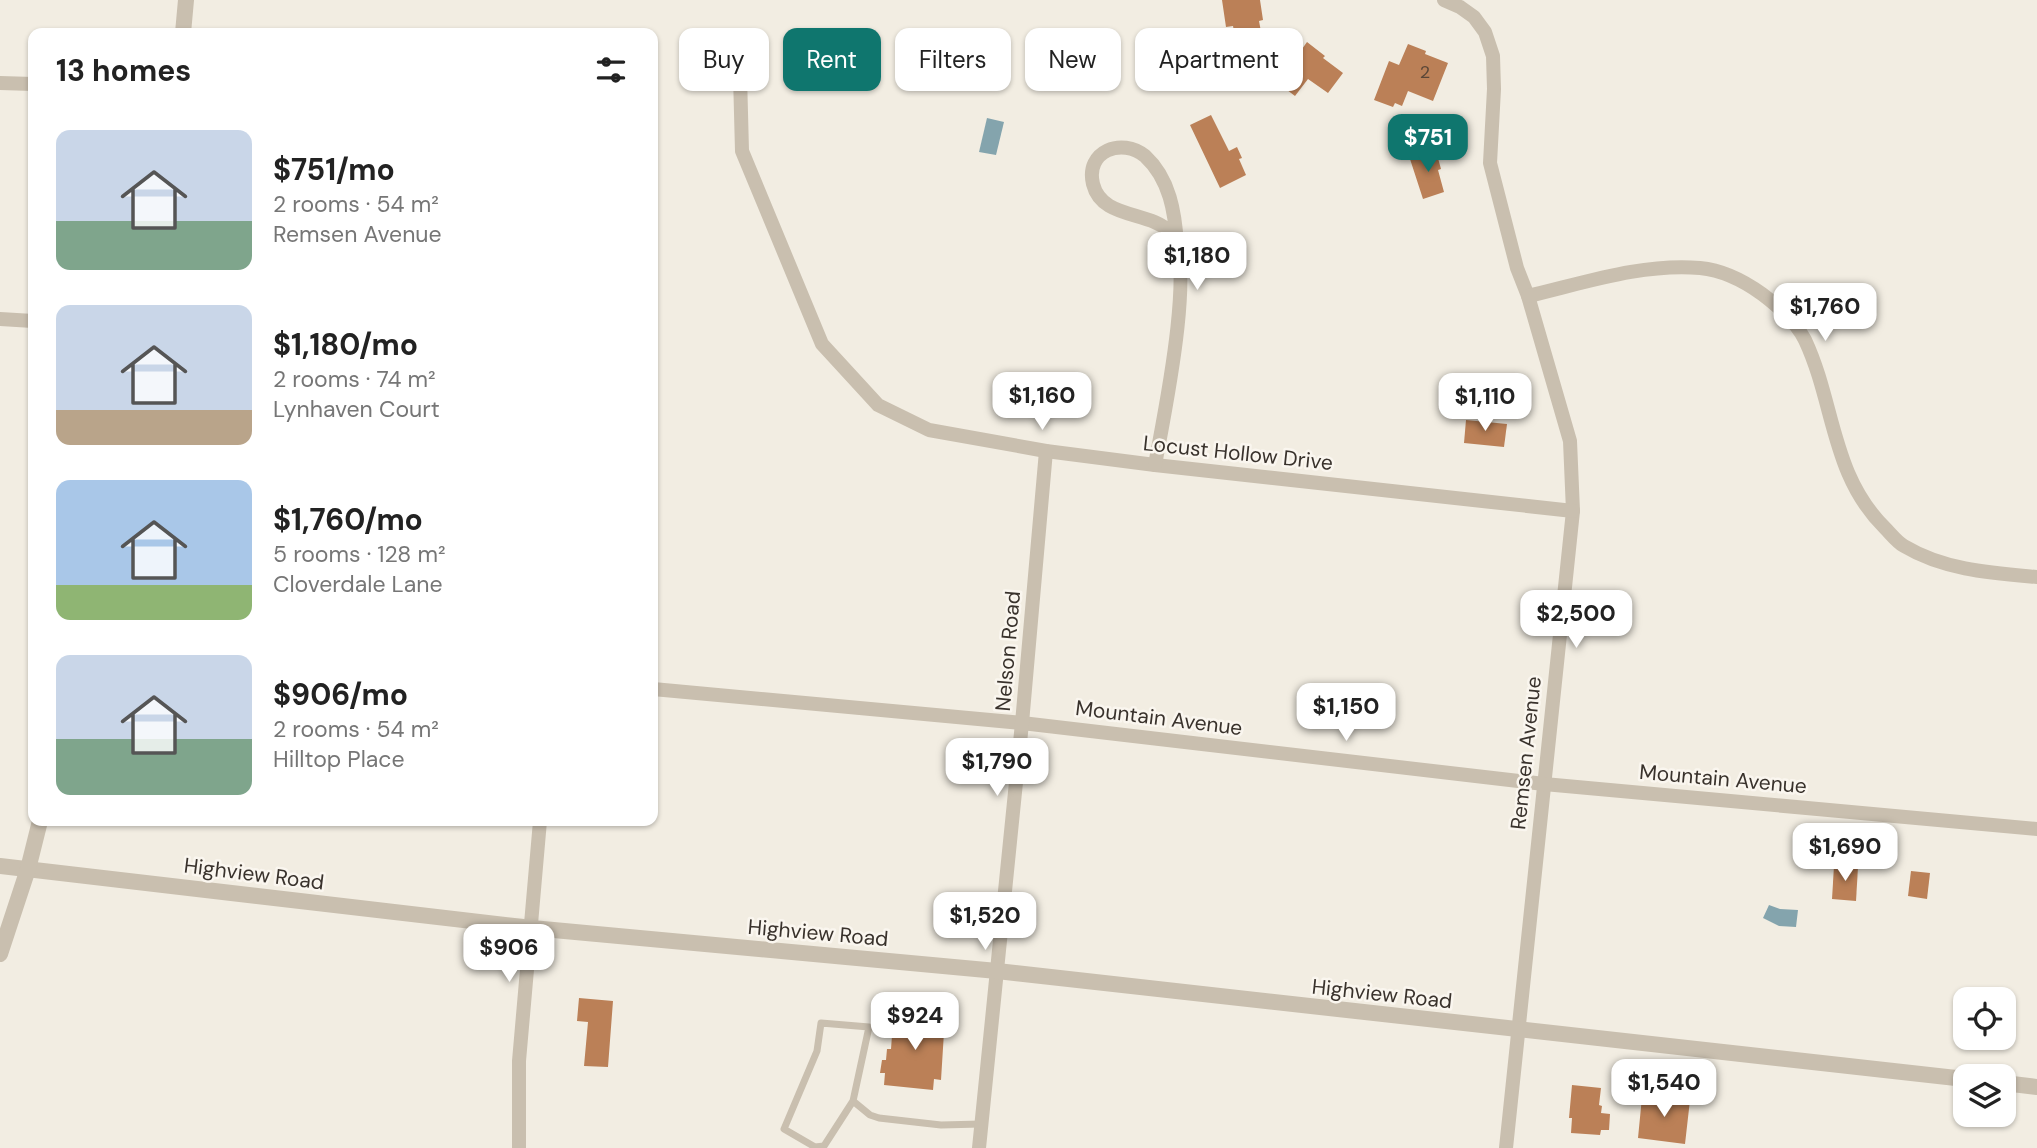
<!DOCTYPE html>
<html lang="en">
<head>
<meta charset="utf-8">
<style>
	:root { --surface:#fff; --page:#f2f2f2; --text:#222; --muted:#767676; --accent:#0f766e }
	body { margin:0; font-family:"DM Sans",sans-serif; background:var(--page); color:var(--text); height:100vh; display:flex; flex-direction:column; font-size:26px; white-space:nowrap }
	* { box-sizing:border-box; margin:0 }
	p { font-size:23px; color:var(--muted) }
	.icon { flex:none; width:38px; height:38px; fill:none; stroke:currentColor; stroke-width:2; stroke-linecap:round; stroke-linejoin:round }
	.map { position:relative; flex:1; overflow:hidden }
	.sheet { position:absolute; left:28px; top:28px; width:630px; height:798px; display:flex; flex-direction:column; background:var(--surface); border-radius:14px; box-shadow:0 2px 5px #0004 }
	.sheet>* { flex:none }
	.hud { position:absolute; left:679px; top:28px; width:665px; height:63px; display:flex; gap:14px }
	.controls { position:absolute; left:1953px; top:987px; display:grid; gap:14px }
	.controls a { display:grid; place-items:center; width:63px; height:63px; border-radius:14px; background:var(--surface); box-shadow:0 2px 5px #0004; font-size:35px }
	.price { position:absolute; translate:-50% -60px; padding:0 16px; border-radius:14px; background:#fff; color:#222; font-size:23px; line-height:46px; filter:drop-shadow(0 2px 4px #0008) }
	.price::after { content:''; position:absolute; left:50%; top:42px; width:21px; height:16px; margin-left:-10px; background:inherit; clip-path:polygon(0 0,100% 0,50% 100%) }
	.price.active { background:var(--accent); color:#fff }
	ul { padding:0; list-style:none }
	li { display:flex; align-items:center; gap:21px; height:175px; padding:0 28px }
	li span { display:grid; place-items:center; flex:none; width:196px; height:140px; border-radius:14px; color:#555 }
	li>.icon { margin-inline-start:auto }
	span .icon { width:84px; height:84px; fill:#fffc; stroke-width:1 }
	li b { font-size:30px }
	h2 { display:flex; justify-content:space-between; align-items:center; height:84px; padding:0 28px; font-size:30px }
	.pill { padding:0 24px; border-radius:14px; background:var(--surface); box-shadow:0 2px 5px #0004; font-size:24px; line-height:63px }
	.pill.active { background:var(--accent); color:#fff }
	.map>svg:first-child { display:block }
</style>
</head>
<body>
<div class="map">
<svg width="2037" height="1148" viewBox="0 0 2037 1148">
	<rect width="100%" height="100%" fill="#f2ede2"/>
	<g fill="#84a4ad">
		<path d="M 987,118 L 1004,122 L 996,155 L 979,152 Z"/>
		<path d="M 1769,905 L 1780,909 L 1798,910 L 1796,927 L 1779,926 L 1763,918 Z"/>
	</g>
	<g fill="#bb8057">
		<path d="M 1222,0 L 1260,0 L 1263,20 L 1259,21 L 1262,37 L 1236,42 L 1233,26 L 1226,27 Z"/>
		<path d="M 1307,42 L 1325,56 L 1323,58 L 1343,73 L 1328,93 L 1308,79 L 1295,96 L 1274,80 L 1287,63 L 1290,66 Z"/>
		<path d="M 1408,44 L 1426,51 L 1425,54 L 1448,63 L 1433,101 L 1408,91 L 1402,106 L 1395,103 L 1393,107 L 1374,100 L 1389,61 L 1399,65 Z"/>
		<path d="M 1211,115 L 1229,151 L 1237,147 L 1242,158 L 1239,159 L 1246,175 L 1220,188 L 1190,125 Z"/>
		<path d="M 1436,151 L 1441,169 L 1438,170 L 1444,192 L 1423,199 L 1410,159 Z"/>
		<path d="M 1466,420 L 1507,424 L 1504,447 L 1464,443 Z"/>
		<path d="M 1834,866 L 1858,867 L 1856,901 L 1832,899 Z"/>
		<path d="M 1911,871 L 1930,873 L 1927,899 L 1908,896 Z"/>
		<path d="M 579,998 L 613,1001 L 608,1067 L 584,1066 L 588,1022 L 577,1021 Z"/>
		<path d="M 900,1012 L 945,1016 L 941,1080 L 934,1079 L 933,1090 L 884,1085 L 885,1073 L 880,1073 L 882,1060 L 886,1060 L 887,1049 L 891,1049 L 893,1022 L 899,1022 Z"/>
		<path d="M 1572,1085 L 1601,1088 L 1599,1105 L 1602,1106 L 1601,1113 L 1610,1114 L 1609,1130 L 1601,1130 L 1600,1135 L 1571,1133 L 1572,1118 L 1569,1118 Z"/>
		<path d="M 1653,1095 L 1690,1100 L 1685,1144 L 1638,1138 L 1642,1097 L 1652,1098 Z"/>
	</g>
	<g fill="none" stroke-linecap="round" stroke-linejoin="round">
		<path stroke="#c9bfaf" stroke-width="7" d="M 853,1101 L 824,1146 L 815,1147 L 784,1129 L 817,1051 L 821,1023 L 869,1027 L 853,1101 L 870,1115 L 879,1118 L 941,1125 L 981,1124"/>
		<g stroke="#c9bfaf" stroke-width="14">
			<path d="M 1444,0 L 1460,7 L 1474,17 L 1485,32 L 1493,56 L 1494,89 L 1490,163 L 1517,268 L 1528,296 L 1570,441 L 1573,511 L 1506,1148"/>
			<path d="M 742,49 L 740,75 L 742,151 L 822,344 L 878,405 L 929,430 L 1046,451 L 1155,465 L 1573,511"/>
			<path d="M 0,83 L 33,84"/>
			<path d="M 1528,296 C 1584,283 1642,263 1700,268 C 1722,270 1744,281 1762,294 C 1778,306 1796,322 1805,340 C 1835,404 1831,475 1885,528 C 1891,534 1897,542 1904,546 C 1944,570 1991,573 2037,577"/>
			<path d="M 0,319 L 33,321"/>
			<path d="M 1155,465 C 1162,425 1197,262 1171,233 C 1150,210 1102,220 1093,184 C 1085,151 1122,137 1145,156 C 1170,179 1175,213 1177,244"/>
			<path d="M 653,689 L 1022,723 L 1544,784 L 2037,829"/>
			<path d="M 519,1148 L 519,1061 L 540,821"/>
			<path d="M 979,1148 L 1022,723 L 1046,451"/>
		</g>
		<g stroke="#c9bfaf" stroke-width="16">
			<path d="M 183,33 L 186,0"/>
			<path d="M 0,866 L 532,928 L 997,971 L 1965,1079"/>
			<path d="M 0,954 L 28,869 L 40,821"/>
			<path d="M 2004,1083 L 2037,1087"/>
		</g>
	</g>
	<g text-anchor="middle" dominant-baseline="central" stroke-width="5" stroke-linejoin="round" paint-order="stroke">
		<g font-size="18" fill="#5a4637">
			<text x="1425" y="72">2</text>
		</g>
		<g font-size="21" fill="#39322c" stroke="#faf6ef">
			<text transform="translate(1238 453) rotate(6)">Locust Hollow Drive</text>
			<text transform="translate(1008 651) rotate(-85)">Nelson Road</text>
			<text transform="translate(1159 718) rotate(7)">Mountain Avenue</text>
			<text transform="translate(1526 753) rotate(-84)">Remsen Avenue</text>
			<text transform="translate(1723 779) rotate(5)">Mountain Avenue</text>
			<text transform="translate(254 874) rotate(7)">Highview Road</text>
			<text transform="translate(818 933) rotate(5)">Highview Road</text>
			<text transform="translate(1382 994) rotate(6)">Highview Road</text>
		</g>
	</g>
</svg>
<div class="controls">
<a><svg class="icon" aria-label="locate" viewBox="0 0 24 24"><circle cx="12" cy="12" r="6"/><path d="M12 2v4M12 18v4M2 12h4M18 12h4"/></svg></a>
<a><svg class="icon" aria-label="layers" viewBox="0 0 24 24"><path d="M12 4l9 5-9 5-9-5zM3 14l9 5 9-5"/></svg></a>
</div>
<b class="price active" style="left:1428px;top:174px">$751</b>
<b class="price" style="left:1197px;top:292px">$1,180</b>
<b class="price" style="left:1825px;top:343px">$1,760</b>
<b class="price" style="left:1042px;top:432px">$1,160</b>
<b class="price" style="left:1485px;top:433px">$1,110</b>
<b class="price" style="left:1576px;top:650px">$2,500</b>
<b class="price" style="left:1346px;top:743px">$1,150</b>
<b class="price" style="left:997px;top:798px">$1,790</b>
<b class="price" style="left:1845px;top:883px">$1,690</b>
<b class="price" style="left:985px;top:952px">$1,520</b>
<b class="price" style="left:509px;top:984px">$906</b>
<b class="price" style="left:915px;top:1052px">$924</b>
<b class="price" style="left:1664px;top:1119px">$1,540</b>
<div class="hud">
<a class="pill">Buy</a>
<a class="pill active">Rent</a>
<a class="pill">Filters</a>
<a class="pill">New</a>
<a class="pill">Apartment</a>
</div>
<section class="sheet">
<h2>13 homes<svg class="icon" aria-label="filters" viewBox="0 0 24 24"><path d="M4 7h16M4 17h16"/><circle cx="9" cy="7" r="2"/><circle cx="15" cy="17" r="2"/></svg></h2>
<ul>
<li><span style="background:linear-gradient(#c9d6e8 65%,#7fa58c 0)"><svg class="icon" aria-label="home" viewBox="0 0 24 24"><path d="M3 11l9-7 9 7M6 9v11h12V9"/></svg></span><div><b>$751/mo</b><p>2 rooms · 54 m²</p><p>Remsen Avenue</p></div></li>
<li><span style="background:linear-gradient(#c9d6e8 75%,#b9a48a 0)"><svg class="icon" aria-label="home" viewBox="0 0 24 24"><path d="M3 11l9-7 9 7M6 9v11h12V9"/></svg></span><div><b>$1,180/mo</b><p>2 rooms · 74 m²</p><p>Lynhaven Court</p></div></li>
<li><span style="background:linear-gradient(#a9c7e8 75%,#8fb573 0)"><svg class="icon" aria-label="home" viewBox="0 0 24 24"><path d="M3 11l9-7 9 7M6 9v11h12V9"/></svg></span><div><b>$1,760/mo</b><p>5 rooms · 128 m²</p><p>Cloverdale Lane</p></div></li>
<li><span style="background:linear-gradient(#c9d6e8 60%,#7fa58c 0)"><svg class="icon" aria-label="home" viewBox="0 0 24 24"><path d="M3 11l9-7 9 7M6 9v11h12V9"/></svg></span><div><b>$906/mo</b><p>2 rooms · 54 m²</p><p>Hilltop Place</p></div></li>
</ul>
</section>
</div>
</body>
</html>
